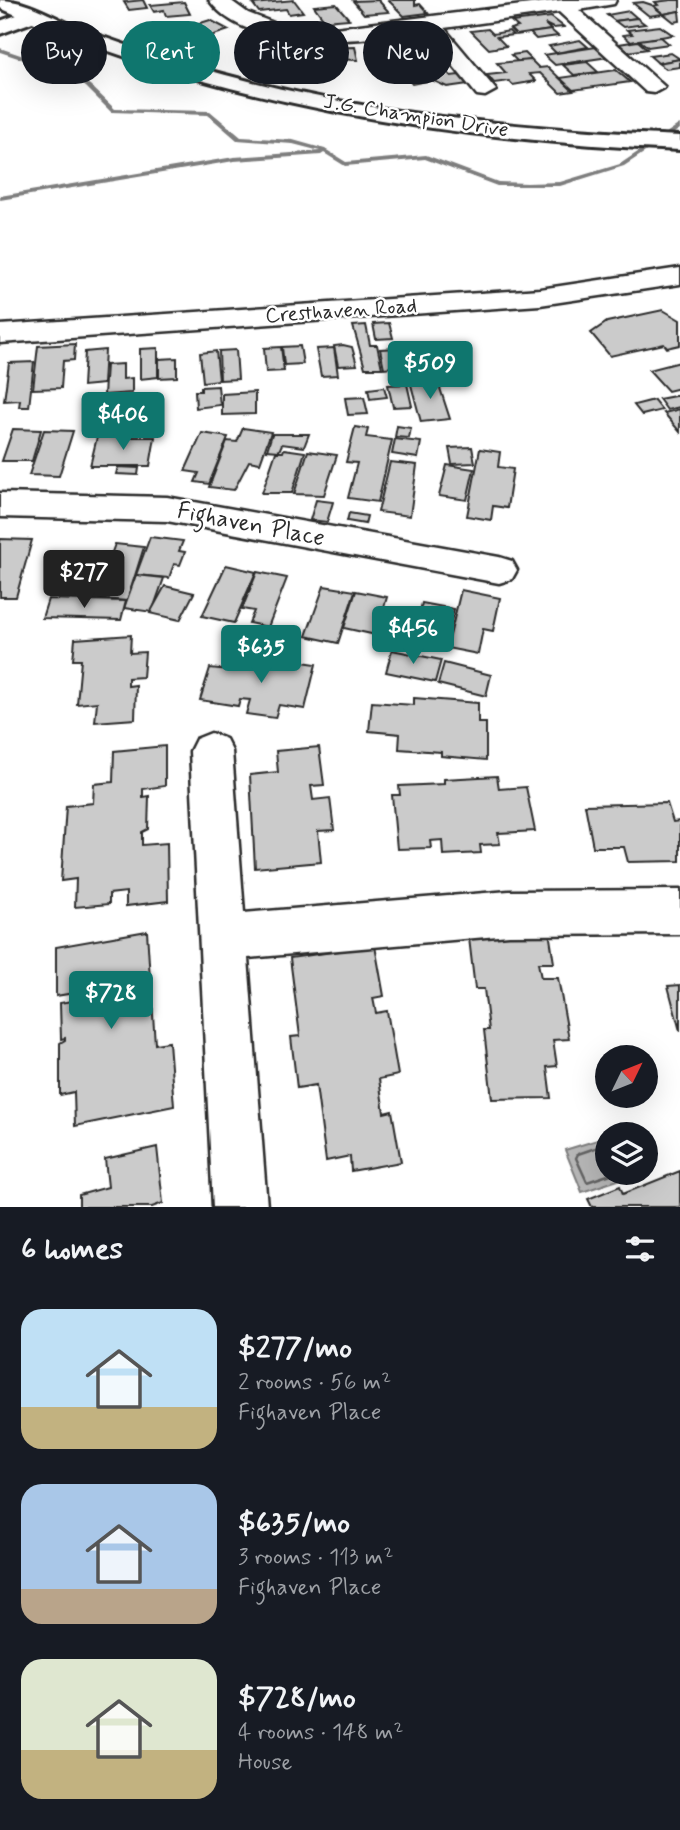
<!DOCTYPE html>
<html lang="en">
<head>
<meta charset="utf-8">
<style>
	:root { --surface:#171b24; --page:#242831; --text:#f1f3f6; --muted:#9ea1a6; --accent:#0f766e }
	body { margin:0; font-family:Mynerve,sans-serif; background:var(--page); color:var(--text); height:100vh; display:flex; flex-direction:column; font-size:26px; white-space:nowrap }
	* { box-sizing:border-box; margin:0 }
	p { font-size:23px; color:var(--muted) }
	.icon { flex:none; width:38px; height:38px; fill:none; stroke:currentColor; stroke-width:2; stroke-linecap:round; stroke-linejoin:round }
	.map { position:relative; height:1207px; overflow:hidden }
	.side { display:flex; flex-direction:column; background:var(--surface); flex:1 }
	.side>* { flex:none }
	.hud { position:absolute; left:21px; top:21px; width:639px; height:63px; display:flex; gap:14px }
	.needle { width:46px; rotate:47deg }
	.fabs { position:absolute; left:595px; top:1045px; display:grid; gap:14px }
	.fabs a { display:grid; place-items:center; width:63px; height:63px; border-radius:50%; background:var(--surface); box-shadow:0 7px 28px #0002; font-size:35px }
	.price { position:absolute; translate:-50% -60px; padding:0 16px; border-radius:7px; background:var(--accent); color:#fff; font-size:23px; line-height:46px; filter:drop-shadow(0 2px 4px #0008) }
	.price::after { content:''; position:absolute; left:50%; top:42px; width:21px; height:16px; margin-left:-10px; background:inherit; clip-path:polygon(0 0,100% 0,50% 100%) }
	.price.selected { background:#222; color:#fff }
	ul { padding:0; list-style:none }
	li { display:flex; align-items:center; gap:21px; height:175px; padding:0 21px }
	li span { display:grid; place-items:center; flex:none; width:196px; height:140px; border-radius:21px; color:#555 }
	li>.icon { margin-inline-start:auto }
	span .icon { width:84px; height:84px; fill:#fffc; stroke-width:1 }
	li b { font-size:30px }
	h2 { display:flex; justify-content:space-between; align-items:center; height:84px; padding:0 21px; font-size:30px }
	.chip { padding:0 24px; border-radius:32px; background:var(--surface); box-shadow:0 7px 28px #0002; font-size:24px; line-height:63px }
	.chip.selected { background:var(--accent); color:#fff }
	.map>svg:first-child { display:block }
</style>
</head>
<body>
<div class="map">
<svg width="680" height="1207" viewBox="0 0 680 1207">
	<rect width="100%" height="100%" fill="#fff"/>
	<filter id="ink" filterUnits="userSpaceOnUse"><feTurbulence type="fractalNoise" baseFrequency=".0143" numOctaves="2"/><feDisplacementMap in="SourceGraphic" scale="14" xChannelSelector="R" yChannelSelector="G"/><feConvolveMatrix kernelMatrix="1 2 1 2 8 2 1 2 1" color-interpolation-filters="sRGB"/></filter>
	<g filter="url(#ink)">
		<path fill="#b6b6b6" stroke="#7e7e7e" stroke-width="2" d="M 607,1137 L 607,1172 L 639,1173 L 582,1192 L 565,1150 Z"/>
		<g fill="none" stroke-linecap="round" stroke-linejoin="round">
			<path stroke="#636363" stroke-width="2.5" d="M 607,1144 L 578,1154 L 576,1158 L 587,1182 L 617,1172"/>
			<path fill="#7e7e7e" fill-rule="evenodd" d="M 0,48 L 70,72 L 90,85 L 115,109 L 210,111 L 241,137 L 293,140 L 325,149 L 346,162 L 426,155 L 498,182 L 527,183 L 560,182 L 620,164 L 678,125 L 680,124 L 680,129 L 624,166 L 560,186 L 497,186 L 425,159 L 345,166 L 324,153 L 321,155 L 234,161 L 0,200 L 0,196 L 234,157 L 320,151 L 293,144 L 237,140 L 208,115 L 111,112 L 86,87 L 66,74 L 0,52 Z"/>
		</g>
		<g fill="#cbcbcb" stroke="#2b2b2b" stroke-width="2">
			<path d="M 143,0 L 147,8 L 129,10 L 124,2 Z"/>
			<path d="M 294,0 L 303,12 L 289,14 L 286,9 L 259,12 L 253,4 Z"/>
			<path d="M 378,0 L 389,12 L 364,14 L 353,1 Z"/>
			<path d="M 388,0 L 415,0 L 415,5 L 420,4 L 428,13 L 404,16 Z"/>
			<path d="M 671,0 L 680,0 L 680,11 L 664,14 L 653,6 L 658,5 L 655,2 Z"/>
			<path d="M 184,2 L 190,14 L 166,16 L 164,10 L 154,12 L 150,5 Z"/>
			<path d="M 643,2 L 652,5 L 663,14 L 649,16 L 633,3 Z"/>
			<path d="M 336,4 L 349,19 L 325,21 L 314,6 Z"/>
			<path d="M 629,11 L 637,18 L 615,21 L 607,15 Z"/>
			<path d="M 679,11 L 680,21 L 674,22 L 664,14 Z"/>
			<path d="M 551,17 L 564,27 L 553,28 L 545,24 L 551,30 L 516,35 L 510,29 L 518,27 L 512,22 Z"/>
			<path d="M 637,18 L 645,24 L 623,27 L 615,21 Z"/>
			<path d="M 210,20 L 229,30 L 211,36 L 191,26 Z"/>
			<path d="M 660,26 L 673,35 L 631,42 L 623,35 L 632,34 L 627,30 Z"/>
			<path d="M 488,29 L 493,34 L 509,31 L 513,35 L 497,37 L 506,46 L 489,49 L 471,31 Z"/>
			<path d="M 551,30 L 558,36 L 536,39 L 530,33 Z"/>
			<path d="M 404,37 L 415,57 L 393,59 L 381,45 L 376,45 L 373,41 Z"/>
			<path d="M 661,37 L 669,44 L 648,47 L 639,40 Z"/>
			<path d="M 256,38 L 297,44 L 290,52 L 264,53 L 269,49 L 249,45 Z"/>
			<path d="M 580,40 L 588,47 L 556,53 L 549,46 Z"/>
			<path d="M 638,41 L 647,49 L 628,52 L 619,44 Z"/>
			<path d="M 355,47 L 358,60 L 325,59 L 323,48 Z"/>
			<path d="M 596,47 L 608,57 L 555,65 L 544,55 Z"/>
			<path d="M 282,51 L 302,56 L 297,61 L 276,56 Z"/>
			<path d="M 525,53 L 532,60 L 518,62 L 511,55 Z"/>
			<path d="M 671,53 L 680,59 L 658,63 L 650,56 Z"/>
			<path d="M 680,59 L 680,67 L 666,69 L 658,63 Z"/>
			<path d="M 531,60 L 539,68 L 548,67 L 573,91 L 560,93 L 540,73 L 529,74 L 536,81 L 513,85 L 509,81 L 494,83 L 487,75 L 506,73 L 497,63 Z"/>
			<path d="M 587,62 L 598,72 L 574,75 L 563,65 Z"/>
			<path d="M 430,63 L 438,63 L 451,76 L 459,75 L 468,84 L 447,87 L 432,80 L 412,84 L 405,75 L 413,74 L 407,66 Z"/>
			<path d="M 616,70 L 630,82 L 573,90 L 560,78 Z"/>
			<path d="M 663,310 L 680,320 L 680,345 L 667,348 L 664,344 L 610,356 L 591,333 L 607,322 Z"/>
			<path d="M 389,323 L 393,338 L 376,339 L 373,324 Z"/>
			<path d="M 366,325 L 370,345 L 377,345 L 382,368 L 365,368 L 353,326 Z"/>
			<path d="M 75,344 L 74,360 L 63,361 L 61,388 L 33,389 L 38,346 Z"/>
			<path d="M 343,345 L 352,347 L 357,365 L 338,366 L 334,346 Z"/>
			<path d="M 300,346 L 303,364 L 284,365 L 282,347 Z"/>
			<path d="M 281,347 L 284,371 L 266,372 L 264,348 Z"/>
			<path d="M 158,348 L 158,377 L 140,379 L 140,349 Z"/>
			<path d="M 334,348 L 338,375 L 321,376 L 316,349 Z"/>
			<path d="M 397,348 L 402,366 L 384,368 L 380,349 Z"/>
			<path d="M 448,349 L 458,377 L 439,378 L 430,350 Z"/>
			<path d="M 105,350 L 103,384 L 83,386 L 85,352 Z"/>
			<path d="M 236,350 L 238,379 L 220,380 L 219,351 Z"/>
			<path d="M 216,351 L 219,380 L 203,382 L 200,353 Z"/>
			<path d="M 430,352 L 436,370 L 419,372 L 412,353 Z"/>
			<path d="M 177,358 L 177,377 L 159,378 L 159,359 Z"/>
			<path d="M 34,362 L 29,407 L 19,407 L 20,400 L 4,401 L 9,363 Z"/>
			<path d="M 680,362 L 680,388 L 668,391 L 649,370 Z"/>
			<path d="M 123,364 L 123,379 L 132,378 L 132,393 L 104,395 L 106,365 Z"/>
			<path d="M 437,379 L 450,419 L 421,422 L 410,381 Z"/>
			<path d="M 407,384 L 412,406 L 393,407 L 388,385 Z"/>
			<path d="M 218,386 L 220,405 L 196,408 L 195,391 L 201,391 L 201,387 Z"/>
			<path d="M 384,387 L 387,397 L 370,399 L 368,389 Z"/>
			<path d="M 255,392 L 255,414 L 222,415 L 222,394 Z"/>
			<path d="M 680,395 L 680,407 L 667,410 L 659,399 Z"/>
			<path d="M 364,397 L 368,414 L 348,415 L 345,398 Z"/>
			<path d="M 654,400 L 662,410 L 642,415 L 634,405 Z"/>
			<path d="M 680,409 L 680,432 L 664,413 Z"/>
			<path d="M 397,426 L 411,428 L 409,438 L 395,437 Z"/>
			<path d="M 355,427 L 368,429 L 366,437 L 392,440 L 378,502 L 348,498 L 357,463 L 346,462 Z"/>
			<path d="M 243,428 L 271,432 L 260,463 L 249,461 L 234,490 L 209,487 L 227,441 L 237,442 Z"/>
			<path d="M 13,429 L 41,430 L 32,461 L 2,461 Z"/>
			<path d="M 44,430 L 73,431 L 59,476 L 29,475 Z"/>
			<path d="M 202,433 L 228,437 L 209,484 L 195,482 L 199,473 L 185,471 Z"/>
			<path d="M 272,434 L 309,434 L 304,447 L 282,444 L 279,451 L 267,450 Z"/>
			<path d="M 97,437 L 155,437 L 150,466 L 90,466 Z"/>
			<path d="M 395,439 L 421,442 L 418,458 L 392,454 Z"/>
			<path d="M 472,447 L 475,463 L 452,464 L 449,448 Z"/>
			<path d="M 284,449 L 305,452 L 292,493 L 262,493 L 276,452 L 283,452 Z"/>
			<path d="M 480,449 L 500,452 L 498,467 L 513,469 L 507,508 L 493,506 L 491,520 L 467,516 Z"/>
			<path d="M 308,451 L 337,455 L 324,495 L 294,494 Z"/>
			<path d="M 390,462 L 417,465 L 410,516 L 378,512 Z"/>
			<path d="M 447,465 L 474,469 L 467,500 L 439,496 Z"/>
			<path d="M 118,467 L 139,468 L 138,475 L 116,474 Z"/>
			<path d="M 316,500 L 333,502 L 327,522 L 310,520 Z"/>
			<path d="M 349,513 L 367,516 L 365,524 L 347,521 Z"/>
			<path d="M 150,537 L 183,541 L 179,551 L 185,552 L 180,565 L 174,564 L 169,578 L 136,575 Z"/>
			<path d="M 0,539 L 32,540 L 16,597 L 0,597 Z"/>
			<path d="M 115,544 L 144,547 L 127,601 L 77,597 L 86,575 L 103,576 Z"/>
			<path d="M 226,565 L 256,572 L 234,623 L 202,616 Z"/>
			<path d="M 70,570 L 82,570 L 80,582 L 67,582 Z"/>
			<path d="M 257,572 L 287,578 L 268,627 L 249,623 L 254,611 L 242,609 Z"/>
			<path d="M 136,575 L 164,578 L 152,612 L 124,608 Z"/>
			<path d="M 165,586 L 194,593 L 180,620 L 150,613 Z"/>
			<path d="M 324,586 L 355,591 L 338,643 L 306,636 Z"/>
			<path d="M 461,590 L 500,598 L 493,631 L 483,629 L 478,654 L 447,648 Z"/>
			<path d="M 356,591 L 387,597 L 376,635 L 344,628 Z"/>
			<path d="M 48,599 L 126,601 L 121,620 L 42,618 Z"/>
			<path d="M 422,603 L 454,609 L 444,648 L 412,641 Z"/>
			<path d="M 131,635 L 130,653 L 145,652 L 143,677 L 128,678 L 128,686 L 136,685 L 135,719 L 95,722 L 97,702 L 77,704 L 81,660 L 73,660 L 75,639 Z"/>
			<path d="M 392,650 L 441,660 L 435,682 L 386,672 Z"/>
			<path d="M 234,656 L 289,664 L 289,660 L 316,664 L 305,709 L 279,705 L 275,718 L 246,714 L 250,700 L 240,699 L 238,706 L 200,700 L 210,668 L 229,670 Z"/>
			<path d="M 444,663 L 491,675 L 486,696 L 438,684 Z"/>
			<path d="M 414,698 L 478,703 L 478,723 L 486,723 L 486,760 L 441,756 L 441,752 L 399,749 L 400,734 L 369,731 L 372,702 L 414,705 Z"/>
			<path d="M 165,746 L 165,786 L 143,789 L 143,797 L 149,796 L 148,829 L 142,832 L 142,845 L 167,843 L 168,901 L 126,906 L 126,892 L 109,894 L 109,904 L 75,907 L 76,879 L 61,881 L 66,806 L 93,803 L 94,784 L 113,782 L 114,751 Z"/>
			<path d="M 319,747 L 324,785 L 311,786 L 313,800 L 330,798 L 334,830 L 318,831 L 321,862 L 255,868 L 250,775 L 278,772 L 276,751 Z"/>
			<path d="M 497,776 L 499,789 L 526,787 L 535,831 L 498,833 L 500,844 L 480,845 L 481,853 L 443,855 L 442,840 L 430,841 L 431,848 L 397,849 L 392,795 L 400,795 L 399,786 L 444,784 L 444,779 Z"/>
			<path d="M 667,803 L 673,822 L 680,821 L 680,861 L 628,862 L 624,847 L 593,847 L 585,805 Z"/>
			<path d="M 547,919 L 554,963 L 538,963 L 541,978 L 558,978 L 569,1039 L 553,1040 L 557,1066 L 547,1067 L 551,1098 L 492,1099 L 484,1030 L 489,1030 L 484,989 L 475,989 L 467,921 Z"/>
			<path d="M 147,931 L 150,979 L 142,981 L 142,987 L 151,985 L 155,1044 L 169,1042 L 174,1106 L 75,1126 L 74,1092 L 60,1095 L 60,1043 L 65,1040 L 65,1038 L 61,1039 L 60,1003 L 99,996 L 98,989 L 56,996 L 56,947 Z"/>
			<path d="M 375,946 L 384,996 L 373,998 L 376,1013 L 387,1011 L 398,1075 L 379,1079 L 384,1113 L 392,1111 L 401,1162 L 351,1171 L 350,1156 L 326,1161 L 316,1085 L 297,1088 L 291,1037 L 300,1036 L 290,958 Z"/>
			<path d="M 680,985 L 680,1031 L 668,986 Z"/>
			<path d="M 157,1147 L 163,1203 L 152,1207 L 79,1207 L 79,1195 L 108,1187 L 105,1159 Z"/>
			<path d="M 680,1171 L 680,1207 L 592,1207 L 588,1199 L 620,1186 L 623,1194 Z"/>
		</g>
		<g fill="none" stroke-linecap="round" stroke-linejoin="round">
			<g stroke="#2b2b2b" stroke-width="5">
				<g id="minor">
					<path d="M 209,0 L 230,0 L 248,13 L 274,23 L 335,28 L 563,0 L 616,0 L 614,4 L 579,10 L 665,87 L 654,93 L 646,92 L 559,12 L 444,28 L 496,90 L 485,96 L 477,95 L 425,31 C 365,40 250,57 209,0 Z"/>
					<path d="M 680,268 L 680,284 L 540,305 L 0,343 L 0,325 L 540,289 Z"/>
					<path d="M 0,493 L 167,497 L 499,557 L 512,561 L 517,570 L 512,579 L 499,583 L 167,521 L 0,517 Z"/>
					<path d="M 211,733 L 226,739 L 232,751 L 244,913 L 509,891 L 680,890 L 680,934 L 509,935 L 248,958 L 267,1207 L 213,1207 L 190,751 L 196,739 Z"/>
				</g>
			</g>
			<g stroke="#2b2b2b" stroke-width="6">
				<path id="tertiary" d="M 31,10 L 38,12 L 41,16 L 38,20 L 0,34 L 0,21 Z"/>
			</g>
			<g stroke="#2b2b2b" stroke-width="6">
				<path id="secondary" d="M 0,0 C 29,0 57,20 84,30 C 136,50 191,66 245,80 C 387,117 534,129 680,136 L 680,150 C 445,140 216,104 0,8 Z"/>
			</g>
			<use href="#minor" fill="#fff" fill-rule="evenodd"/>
			<use href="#tertiary" fill="#fff" fill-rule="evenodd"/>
			<use href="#secondary" fill="#fff" fill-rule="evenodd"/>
		</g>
	</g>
	<g text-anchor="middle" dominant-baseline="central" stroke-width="5" stroke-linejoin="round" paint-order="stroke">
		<g font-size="21" fill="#2b2b2b" stroke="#fff">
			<text transform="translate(416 116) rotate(9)">J.G. Champion Drive</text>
			<text transform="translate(341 311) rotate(-4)">Cresthaven Road</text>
		</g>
		<g font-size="24" fill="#2b2b2b" stroke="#fff">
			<text transform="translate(251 525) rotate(11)">Fighaven Place</text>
		</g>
	</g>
</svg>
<div class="fabs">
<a><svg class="needle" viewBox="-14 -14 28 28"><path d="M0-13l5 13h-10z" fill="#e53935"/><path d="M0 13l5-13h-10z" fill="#9ea1a6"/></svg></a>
<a><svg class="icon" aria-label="layers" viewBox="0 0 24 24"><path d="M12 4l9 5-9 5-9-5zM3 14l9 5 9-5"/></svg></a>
</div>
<b class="price" style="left:430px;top:401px">$509</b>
<b class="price" style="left:123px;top:452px">$406</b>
<b class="price selected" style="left:84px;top:610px">$277</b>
<b class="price" style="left:413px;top:666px">$456</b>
<b class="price" style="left:261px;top:685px">$635</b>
<b class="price" style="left:111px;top:1031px">$728</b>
<div class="hud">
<a class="chip">Buy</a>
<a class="chip selected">Rent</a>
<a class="chip">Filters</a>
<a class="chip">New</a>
</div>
</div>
<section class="side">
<h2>6 homes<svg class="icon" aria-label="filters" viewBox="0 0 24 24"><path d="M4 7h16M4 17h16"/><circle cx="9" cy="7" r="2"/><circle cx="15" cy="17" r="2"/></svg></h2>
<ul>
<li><span style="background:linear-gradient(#bfe0f5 70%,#c2b280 0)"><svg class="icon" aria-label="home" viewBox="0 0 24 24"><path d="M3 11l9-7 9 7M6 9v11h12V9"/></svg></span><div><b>$277/mo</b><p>2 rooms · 56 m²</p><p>Fighaven Place</p></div></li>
<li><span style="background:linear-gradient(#a9c7e8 75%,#b9a48a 0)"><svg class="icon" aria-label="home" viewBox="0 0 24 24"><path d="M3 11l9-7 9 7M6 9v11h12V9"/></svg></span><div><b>$635/mo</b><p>3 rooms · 113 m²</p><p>Fighaven Place</p></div></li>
<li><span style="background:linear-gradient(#dfe7d0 65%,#c2b280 0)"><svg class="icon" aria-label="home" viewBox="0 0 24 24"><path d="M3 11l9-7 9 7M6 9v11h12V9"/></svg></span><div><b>$728/mo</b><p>4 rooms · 148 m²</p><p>House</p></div></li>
</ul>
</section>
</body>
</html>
